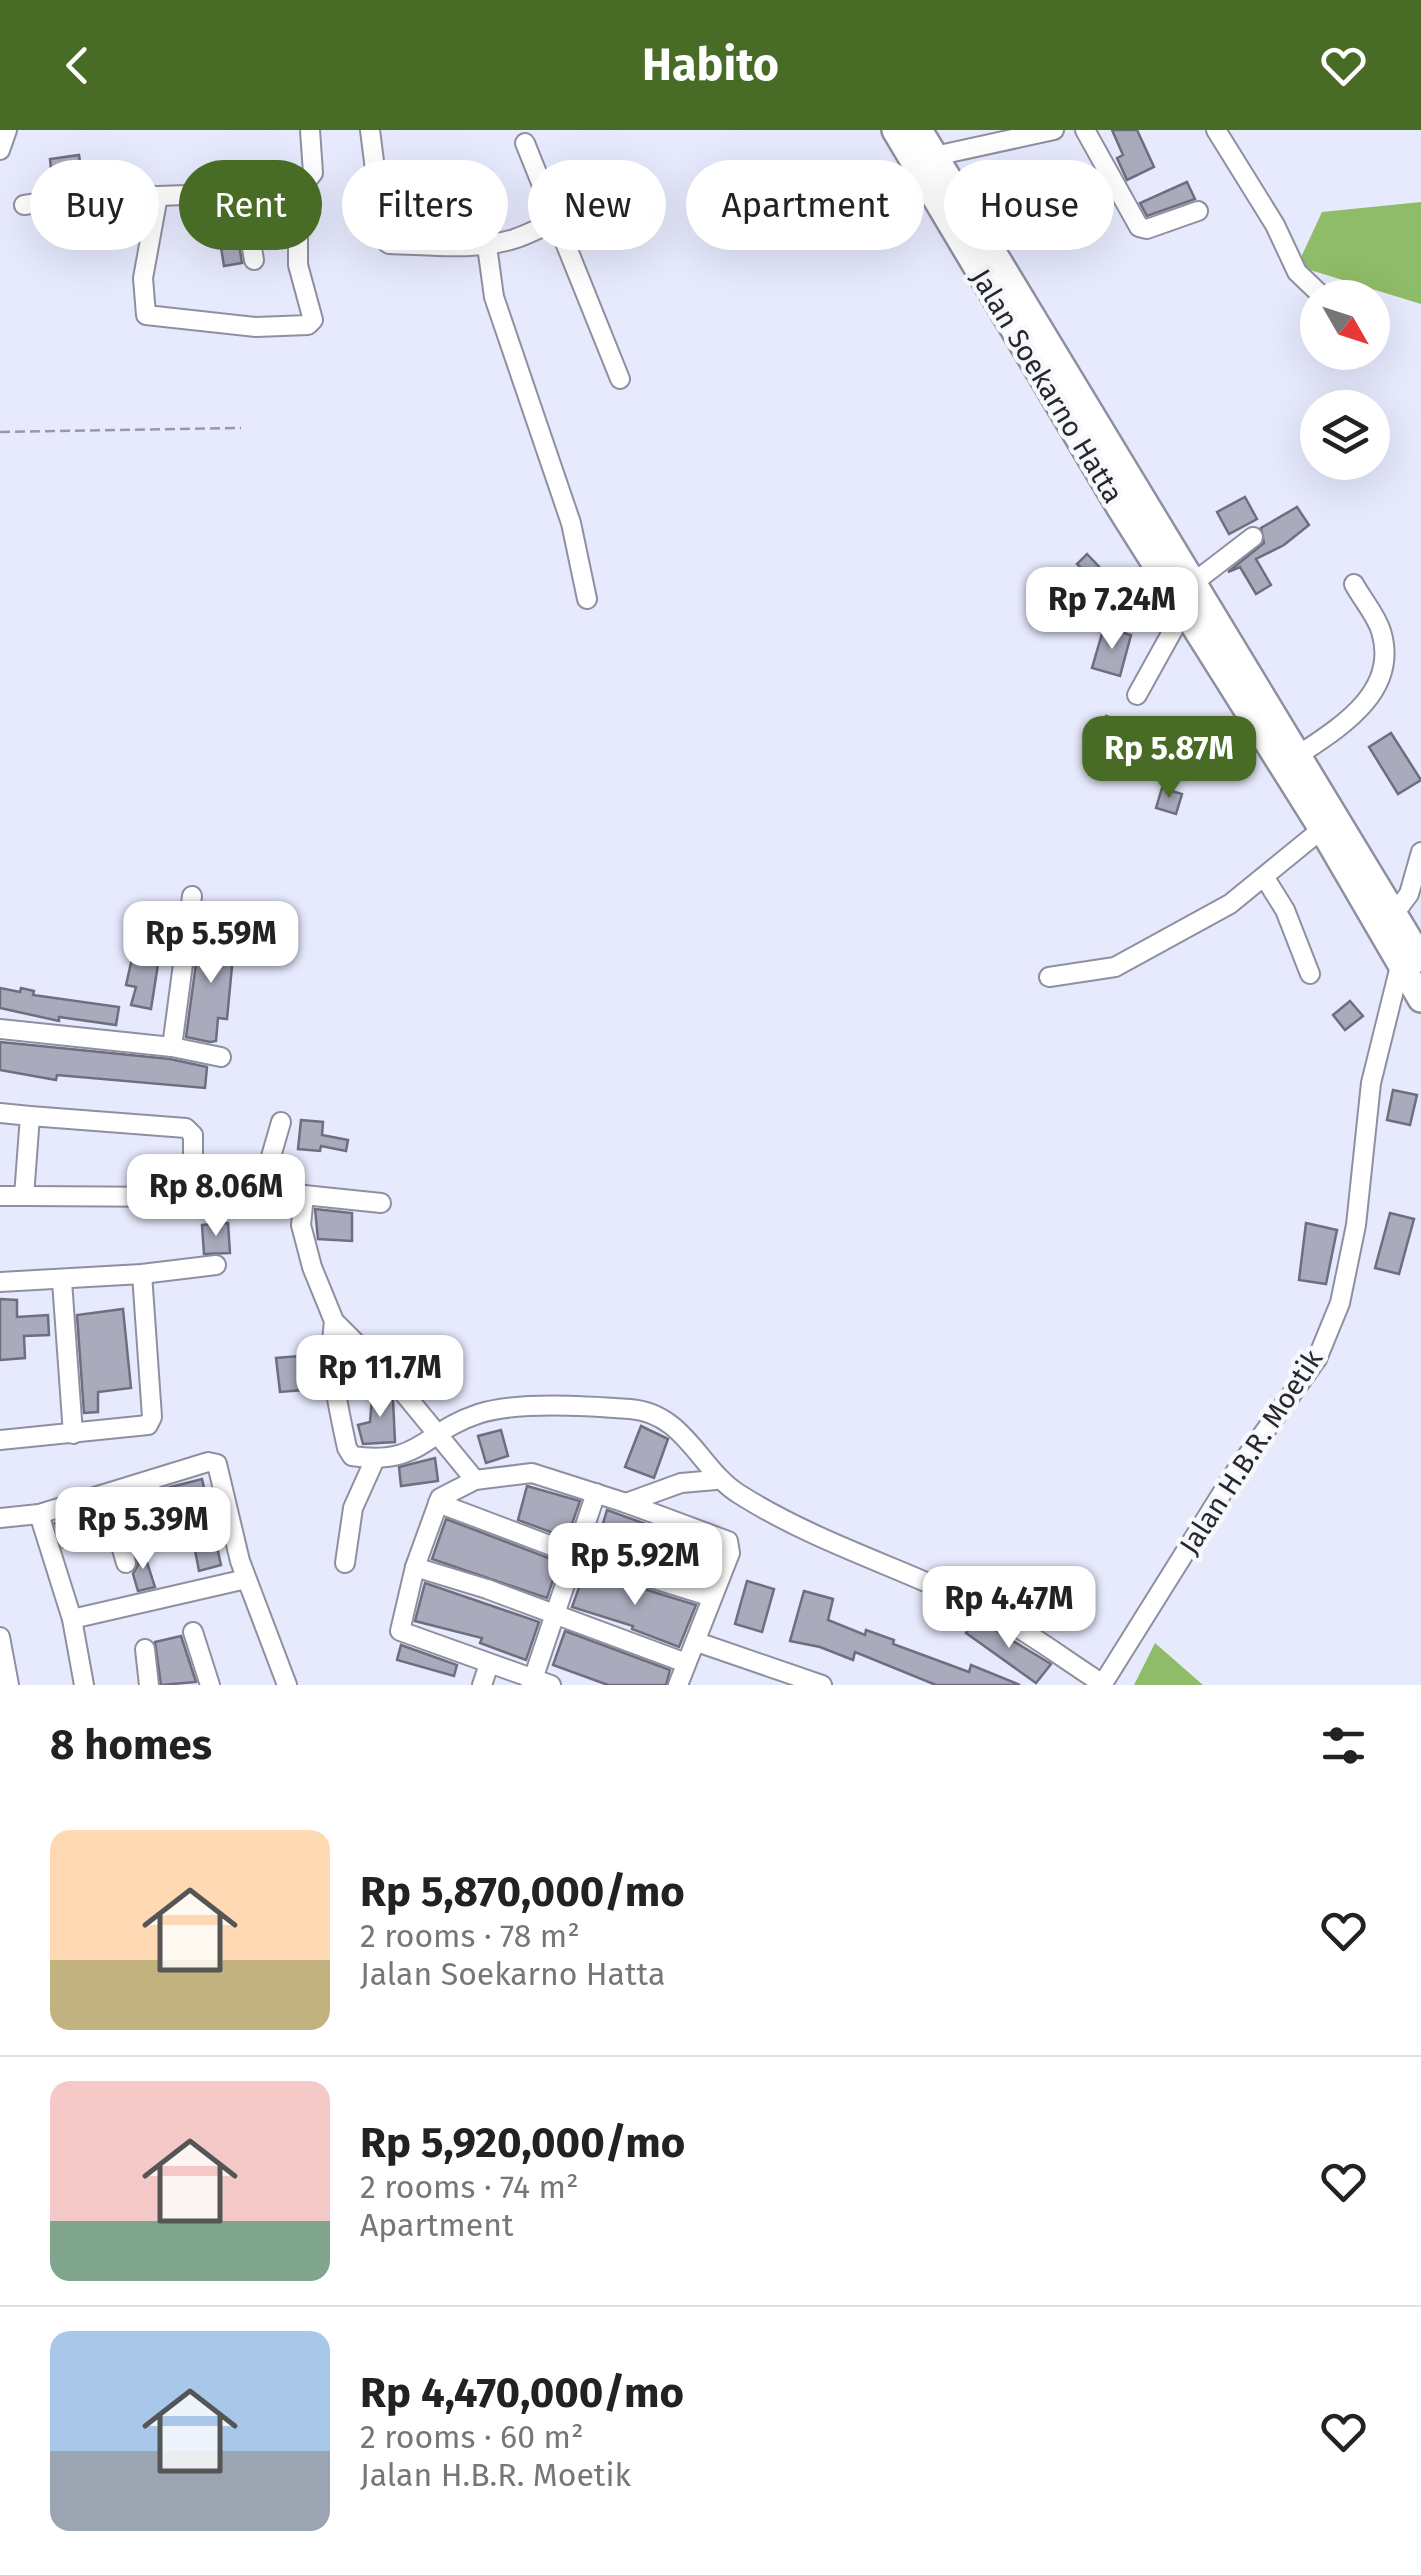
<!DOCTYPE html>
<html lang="en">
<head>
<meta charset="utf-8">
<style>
	:root { --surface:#fff; --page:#f6f6f6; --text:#222; --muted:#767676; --line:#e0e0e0; --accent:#486c25 }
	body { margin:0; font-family:"Fira Sans",sans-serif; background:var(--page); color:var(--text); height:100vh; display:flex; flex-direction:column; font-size:38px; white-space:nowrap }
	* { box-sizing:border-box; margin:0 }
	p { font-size:32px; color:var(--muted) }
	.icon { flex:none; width:55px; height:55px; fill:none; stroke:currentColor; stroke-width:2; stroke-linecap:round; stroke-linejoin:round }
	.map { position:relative; height:1555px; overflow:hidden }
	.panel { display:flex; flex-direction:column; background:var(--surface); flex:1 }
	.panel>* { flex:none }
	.guide { position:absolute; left:30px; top:30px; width:1362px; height:90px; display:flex; gap:20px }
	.needle { width:65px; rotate:129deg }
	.fabs { position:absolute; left:1300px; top:150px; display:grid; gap:20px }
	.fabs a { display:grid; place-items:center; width:90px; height:90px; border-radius:50%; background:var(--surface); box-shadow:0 10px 40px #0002; font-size:50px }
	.price { position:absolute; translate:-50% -85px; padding:0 22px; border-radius:20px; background:#fff; color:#222; font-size:32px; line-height:65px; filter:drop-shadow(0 2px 5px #0008) }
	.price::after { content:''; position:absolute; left:50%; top:60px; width:30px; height:22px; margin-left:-15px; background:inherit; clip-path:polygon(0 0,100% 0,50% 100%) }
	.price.active { background:var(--accent); color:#fff }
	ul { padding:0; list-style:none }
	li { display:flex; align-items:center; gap:30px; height:250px; padding:0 50px }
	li+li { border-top:2px solid var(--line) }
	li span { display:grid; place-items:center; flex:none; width:280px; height:200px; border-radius:20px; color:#555 }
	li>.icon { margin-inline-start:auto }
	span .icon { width:120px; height:120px; fill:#fffc; stroke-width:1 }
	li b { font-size:42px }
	h2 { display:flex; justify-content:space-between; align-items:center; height:120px; padding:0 50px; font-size:42px }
	.tag { padding:0 35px; border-radius:45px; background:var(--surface); box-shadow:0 10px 40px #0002; font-size:35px; line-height:90px }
	.tag.active { background:var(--accent); color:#fff }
	header { display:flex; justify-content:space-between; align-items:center; height:130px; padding:0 50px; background:var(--accent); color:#fff; font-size:45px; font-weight:700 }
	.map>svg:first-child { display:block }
</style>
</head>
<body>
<header><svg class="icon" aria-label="back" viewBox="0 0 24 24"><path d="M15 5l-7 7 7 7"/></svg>Habito<svg class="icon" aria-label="heart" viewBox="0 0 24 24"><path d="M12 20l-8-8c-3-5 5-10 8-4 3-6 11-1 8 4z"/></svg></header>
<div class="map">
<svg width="1421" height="1555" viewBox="0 0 1421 1555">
	<rect width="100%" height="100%" fill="#e7eafd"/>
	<g fill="#8fbc68">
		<path d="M 1421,72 L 1421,174 L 1297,136 L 1322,82 Z"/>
		<path d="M 1155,1513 L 1203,1555 L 1134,1555 Z"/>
	</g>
	<g fill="#a9abbd" stroke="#6d6f7f" stroke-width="2.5">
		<path d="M 1112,0 L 1137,0 L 1154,37 L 1127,50 L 1117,28 L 1123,25 Z"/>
		<path d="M 79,25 L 83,54 L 53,58 L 50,29 Z"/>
		<path d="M 1187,52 L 1195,69 L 1147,86 L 1140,73 Z"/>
		<path d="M 107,77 L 143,78 L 138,104 L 104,100 Z"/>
		<path d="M 237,102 L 242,133 L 224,136 L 219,105 Z"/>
		<path d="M 1245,367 L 1257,389 L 1229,404 L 1217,382 Z"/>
		<path d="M 1297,377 L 1309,395 L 1284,415 L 1256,429 L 1271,455 L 1256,464 L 1240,437 L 1228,442 L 1264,413 L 1261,398 Z"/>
		<path d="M 1087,424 L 1131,470 L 1112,486 L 1100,470 L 1108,464 L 1077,434 Z"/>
		<path d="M 1104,497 L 1131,505 L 1120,546 L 1092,538 Z"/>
		<path d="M 1106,586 L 1124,592 L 1121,603 L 1146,615 L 1138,630 L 1115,619 L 1108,639 L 1090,633 Z"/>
		<path d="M 1391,603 L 1421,650 L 1398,664 L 1369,617 Z"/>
		<path d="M 1175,608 L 1197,615 L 1191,634 L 1169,627 Z"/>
		<path d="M 1162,658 L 1182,664 L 1176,684 L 1156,678 Z"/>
		<path d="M 149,776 L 167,777 L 151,879 L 131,875 L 136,857 L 126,855 L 140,793 L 149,794 Z"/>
		<path d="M 200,804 L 235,805 L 227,889 L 218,888 L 216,911 L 210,912 L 186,907 Z"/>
		<path d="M 0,858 L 20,862 L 21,858 L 34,861 L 33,865 L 119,877 L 116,895 L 59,887 L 59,891 L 0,878 Z"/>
		<path d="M 1350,871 L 1363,886 L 1345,900 L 1333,885 Z"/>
		<path d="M 0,912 L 170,929 L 207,937 L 205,958 L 57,945 L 56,950 L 0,940 Z"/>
		<path d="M 1393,960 L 1417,965 L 1410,995 L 1387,990 Z"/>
		<path d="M 301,990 L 323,992 L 322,1005 L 348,1010 L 346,1021 L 321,1016 L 320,1021 L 298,1019 Z"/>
		<path d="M 315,1079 L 352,1083 L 352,1111 L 318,1109 Z"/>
		<path d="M 1390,1083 L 1414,1089 L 1399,1144 L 1375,1138 Z"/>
		<path d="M 228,1093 L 230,1123 L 204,1124 L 202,1095 Z"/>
		<path d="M 1306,1093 L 1337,1100 L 1326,1154 L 1299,1150 Z"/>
		<path d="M 0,1169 L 17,1170 L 17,1187 L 48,1185 L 49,1205 L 24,1206 L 25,1228 L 0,1230 Z"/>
		<path d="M 123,1179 L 131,1258 L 98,1262 L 98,1282 L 84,1283 L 77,1185 Z"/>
		<path d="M 300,1226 L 303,1260 L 280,1262 L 276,1228 Z"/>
		<path d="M 373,1257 L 383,1257 L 393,1270 L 395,1312 L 363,1314 L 358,1295 L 370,1292 Z"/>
		<path d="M 641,1296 L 668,1309 L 654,1348 L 625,1337 Z"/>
		<path d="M 501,1300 L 508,1326 L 486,1333 L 478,1306 Z"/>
		<path d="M 435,1328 L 438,1351 L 401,1356 L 399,1337 Z"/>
		<path d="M 202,1349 L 221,1435 L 199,1441 L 194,1415 L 169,1419 L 174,1407 L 163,1359 Z"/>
		<path d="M 527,1356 L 580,1371 L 567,1408 L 518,1390 Z"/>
		<path d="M 607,1380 L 717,1420 L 705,1451 L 596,1417 Z"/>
		<path d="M 98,1385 L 102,1410 L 63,1417 L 55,1393 Z"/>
		<path d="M 446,1389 L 559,1432 L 547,1468 L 432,1429 Z"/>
		<path d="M 142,1417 L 155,1457 L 138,1461 L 133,1444 L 138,1435 L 135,1420 Z"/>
		<path d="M 585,1441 L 696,1475 L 679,1517 L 632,1499 L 633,1496 L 572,1477 Z"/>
		<path d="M 747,1451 L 774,1459 L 762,1502 L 735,1494 Z"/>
		<path d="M 425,1453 L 539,1492 L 526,1530 L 480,1513 L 482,1508 L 415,1491 Z"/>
		<path d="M 804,1461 L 833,1469 L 828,1490 L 865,1505 L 866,1500 L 894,1510 L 893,1514 L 969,1542 L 971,1535 L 1020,1555 L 936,1555 L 855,1522 L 853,1530 L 820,1517 L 790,1511 Z"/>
		<path d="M 977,1489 L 1051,1534 L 1036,1553 L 966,1503 Z"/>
		<path d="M 565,1501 L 670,1540 L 666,1555 L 608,1555 L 553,1535 Z"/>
		<path d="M 181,1506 L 196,1552 L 161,1555 L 155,1512 Z"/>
		<path d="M 401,1515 L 457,1535 L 454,1546 L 397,1530 Z"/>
	</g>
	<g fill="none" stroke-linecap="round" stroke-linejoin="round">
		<g stroke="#8e90a1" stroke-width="22">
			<g id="minor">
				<path d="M 370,0 L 384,110 L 389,114 C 430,115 475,121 514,109 C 547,98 576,76 609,69"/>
				<path d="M 1085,0 L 1139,97 L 1147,99 L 1198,81"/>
				<path d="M 1216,0 L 1275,95 L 1297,142 L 1320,164"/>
				<path d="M 525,13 L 620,249"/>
				<path d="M 0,20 L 7,0"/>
				<path d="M 935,26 L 1054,0"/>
				<path d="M 243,64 L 254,130"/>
				<path d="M 158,66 L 143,148 L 146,185 L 256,197 L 308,195 L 313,190 L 298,135 L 298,61"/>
				<path d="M 24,75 L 100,64 L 158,66 L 298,61 L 313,43 L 310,0"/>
				<path d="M 487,116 L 494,167 L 571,393 L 587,469"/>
				<path d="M 1193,453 L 1253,407"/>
				<path d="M 1137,565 L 1183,482"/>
				<path d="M 1297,626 C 1339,598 1400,562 1381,501 C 1376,485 1362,469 1354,454"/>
				<path d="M 1265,748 L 1285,780 L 1310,844"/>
				<path d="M 1394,784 L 1409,764 L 1421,722"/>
				<path d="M 1049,847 L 1115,837 L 1230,774 L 1322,699"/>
				<path d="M 0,899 L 172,917 L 221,927"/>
				<path d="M 172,917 L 192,766"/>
				<path d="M 0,983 L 30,986 L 24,1066 L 0,1066"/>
				<path d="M 281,992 L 266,1044 L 274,1053 L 304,1065"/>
				<path d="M 24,1066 L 187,1067 L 193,1034 L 193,1005 L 186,998 L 30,986"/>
				<path d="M 381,1073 L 304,1065 L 301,1095 L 312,1137 L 334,1191 L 393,1250 L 475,1350"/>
				<path d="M 62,1151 L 73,1304"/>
				<path d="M 0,1152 L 142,1144 L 216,1135"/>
				<path d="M 334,1191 C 328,1234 338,1276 347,1318 L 352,1326 C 421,1336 423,1302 478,1284 C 517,1271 588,1276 630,1279 C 685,1283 700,1340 739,1364 C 816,1413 906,1439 987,1480 C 1028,1501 1065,1530 1103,1554"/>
				<path d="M 0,1310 L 148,1295 L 152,1287 L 142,1144"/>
				<path d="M 149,1352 L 162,1409"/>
				<path d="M 106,1364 L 126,1433"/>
				<path d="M 438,1373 L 573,1424 L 712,1467"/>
				<path d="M 626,1373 L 681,1353 L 716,1350"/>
				<path d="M 39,1384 L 72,1489 L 84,1555"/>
				<path d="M 0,1388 L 39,1384 L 208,1332 L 217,1334 L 240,1431 L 287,1555"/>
				<path d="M 119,1408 L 159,1391"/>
				<path d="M 345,1433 L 353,1378 L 375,1329"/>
				<path d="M 415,1437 L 487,1459 L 686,1533"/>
				<path d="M 72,1489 L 246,1449"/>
				<path d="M 193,1502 L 210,1555"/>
				<path d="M 0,1507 L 9,1555"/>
				<path d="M 697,1512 L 822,1555"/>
				<path d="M 145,1519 L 149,1555"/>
				<path d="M 482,1555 L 489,1534"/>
				<path d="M 531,1555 L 596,1363"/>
				<path d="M 551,1555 L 400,1501 L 415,1437 L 440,1368 L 475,1350 L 532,1343 L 626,1373 L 728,1411 L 730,1423 L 678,1555"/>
				<path d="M 1102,1555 L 1234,1344 L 1317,1229 L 1340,1173 L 1356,1095 L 1371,953 L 1400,836"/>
			</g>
		</g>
		<g stroke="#8e90a1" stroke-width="30">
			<g id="highway">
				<path d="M 895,0 L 1120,378 L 1322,699 L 1421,869"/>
				<path d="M 919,0 L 1421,829"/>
			</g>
		</g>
		<path stroke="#9799a7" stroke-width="2.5" stroke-dasharray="10 5" stroke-linecap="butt" d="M 0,302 L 241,298"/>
		<use href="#minor" stroke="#fff" stroke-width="18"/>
		<use href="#highway" stroke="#fff" stroke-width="25"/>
	</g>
	<g text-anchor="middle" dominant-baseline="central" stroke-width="9" stroke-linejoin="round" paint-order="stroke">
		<g font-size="28" fill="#27282f" stroke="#f7f8fc">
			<text transform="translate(1047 256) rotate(59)">Jalan Soekarno Hatta</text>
			<text transform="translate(1251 1322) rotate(-57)">Jalan H.B.R. Moetik</text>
		</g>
	</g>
</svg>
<div class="fabs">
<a><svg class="needle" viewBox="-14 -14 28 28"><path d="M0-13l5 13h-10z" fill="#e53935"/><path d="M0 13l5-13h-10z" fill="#767676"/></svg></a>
<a><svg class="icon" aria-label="layers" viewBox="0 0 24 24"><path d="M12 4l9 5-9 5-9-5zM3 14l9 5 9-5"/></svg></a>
</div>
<b class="price" style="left:1112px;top:522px">Rp 7.24M</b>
<b class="price active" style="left:1169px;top:671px">Rp 5.87M</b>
<b class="price" style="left:211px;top:856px">Rp 5.59M</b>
<b class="price" style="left:216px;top:1109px">Rp 8.06M</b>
<b class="price" style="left:380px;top:1290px">Rp 11.7M</b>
<b class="price" style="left:143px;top:1442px">Rp 5.39M</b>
<b class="price" style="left:635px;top:1478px">Rp 5.92M</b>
<b class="price" style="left:1009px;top:1521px">Rp 4.47M</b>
<div class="guide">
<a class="tag">Buy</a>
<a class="tag active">Rent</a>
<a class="tag">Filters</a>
<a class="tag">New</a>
<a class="tag">Apartment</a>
<a class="tag">House</a>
</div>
</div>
<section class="panel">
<h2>8 homes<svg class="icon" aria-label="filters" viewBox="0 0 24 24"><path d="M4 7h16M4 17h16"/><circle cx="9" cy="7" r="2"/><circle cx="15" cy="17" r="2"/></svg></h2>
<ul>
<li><span style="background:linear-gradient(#ffd9b3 65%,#c2b280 0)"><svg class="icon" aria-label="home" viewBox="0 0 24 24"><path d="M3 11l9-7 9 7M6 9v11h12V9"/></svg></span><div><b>Rp 5,870,000/mo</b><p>2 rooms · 78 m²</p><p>Jalan Soekarno Hatta</p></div><svg class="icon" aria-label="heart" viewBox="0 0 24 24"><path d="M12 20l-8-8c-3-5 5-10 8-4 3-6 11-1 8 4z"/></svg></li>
<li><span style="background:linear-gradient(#f6c9c9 70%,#7fa58c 0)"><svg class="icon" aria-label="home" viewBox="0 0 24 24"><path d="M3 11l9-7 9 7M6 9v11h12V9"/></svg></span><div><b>Rp 5,920,000/mo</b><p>2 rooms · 74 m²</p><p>Apartment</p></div><svg class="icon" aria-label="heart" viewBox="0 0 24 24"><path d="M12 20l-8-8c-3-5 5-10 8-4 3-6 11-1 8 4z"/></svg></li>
<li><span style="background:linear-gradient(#a9c7e8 60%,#9aa5b1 0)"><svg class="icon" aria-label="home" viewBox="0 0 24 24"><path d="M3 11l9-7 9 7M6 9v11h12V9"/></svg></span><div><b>Rp 4,470,000/mo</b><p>2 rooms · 60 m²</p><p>Jalan H.B.R. Moetik</p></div><svg class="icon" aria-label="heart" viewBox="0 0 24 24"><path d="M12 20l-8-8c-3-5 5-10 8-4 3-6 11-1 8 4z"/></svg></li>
</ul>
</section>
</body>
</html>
